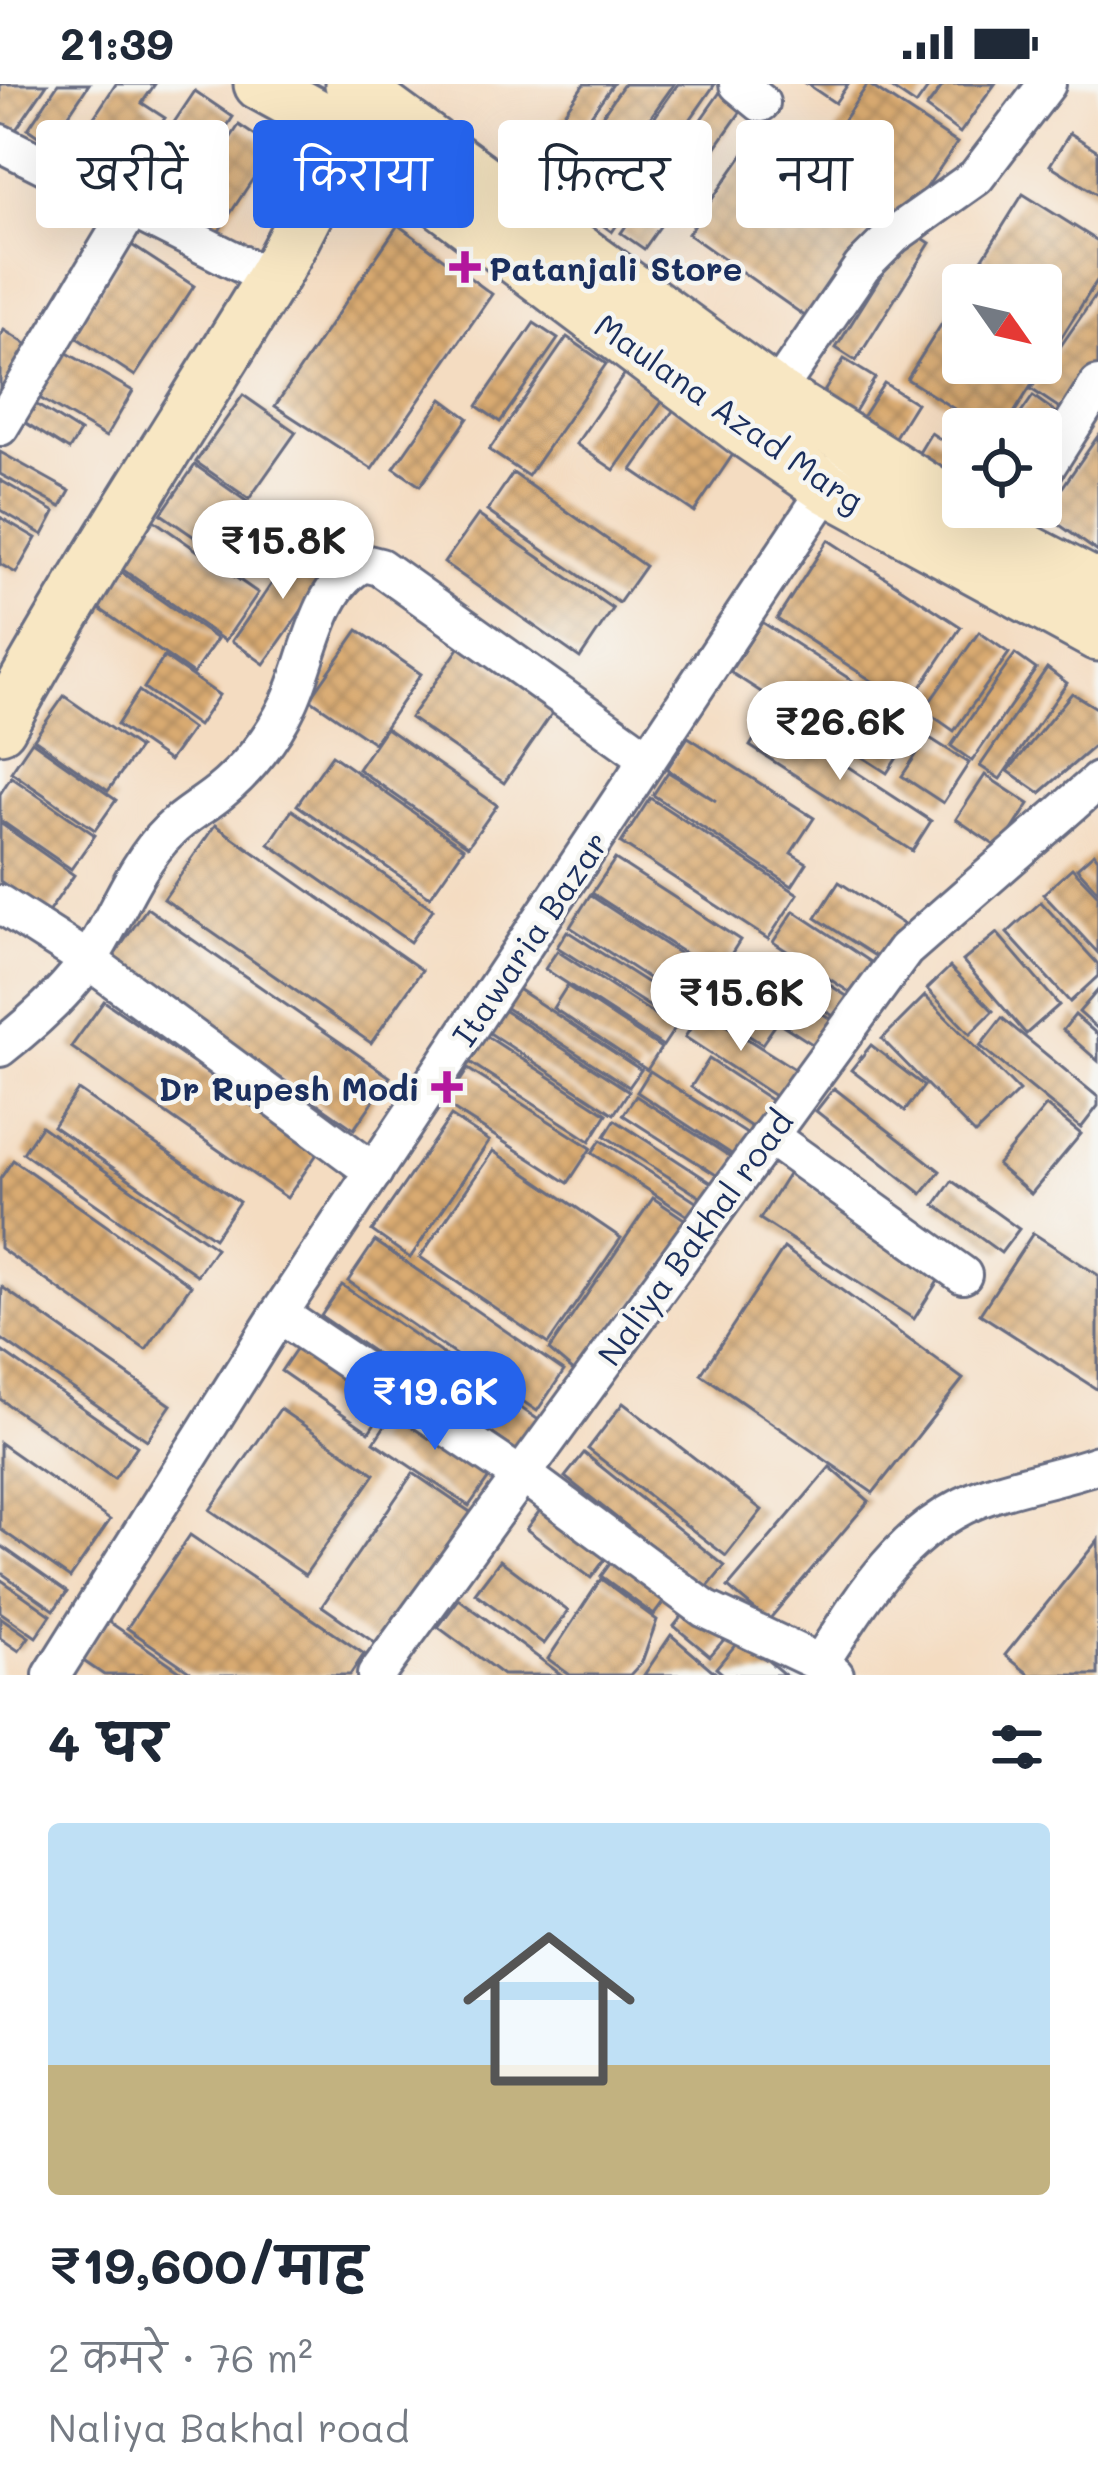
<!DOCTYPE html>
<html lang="hi">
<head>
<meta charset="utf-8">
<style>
	:root { --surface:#fff; --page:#f2f2f3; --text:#1f2937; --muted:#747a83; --line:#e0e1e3; --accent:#2563eb }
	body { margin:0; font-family:Mali,"Playpen Sans Deva",sans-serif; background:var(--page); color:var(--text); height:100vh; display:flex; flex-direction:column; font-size:45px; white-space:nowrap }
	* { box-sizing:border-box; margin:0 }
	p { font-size:39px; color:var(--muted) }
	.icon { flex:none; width:66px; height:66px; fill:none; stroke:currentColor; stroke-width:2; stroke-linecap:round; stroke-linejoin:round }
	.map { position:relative; height:1591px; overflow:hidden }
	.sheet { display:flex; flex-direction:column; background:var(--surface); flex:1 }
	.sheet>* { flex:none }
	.top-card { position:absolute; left:36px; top:36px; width:1026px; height:108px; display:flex; gap:24px }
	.needle { width:78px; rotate:124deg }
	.tools { position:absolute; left:942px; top:180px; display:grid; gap:24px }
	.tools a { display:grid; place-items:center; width:120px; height:120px; border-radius:12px; background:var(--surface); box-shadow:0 12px 48px #0002; font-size:60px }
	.price { position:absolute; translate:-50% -102px; padding:0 27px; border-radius:42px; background:#fff; color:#222; font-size:39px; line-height:78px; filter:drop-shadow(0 3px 6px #0008) }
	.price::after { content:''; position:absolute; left:50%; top:72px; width:36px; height:27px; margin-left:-18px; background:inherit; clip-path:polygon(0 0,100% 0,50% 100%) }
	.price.active { background:var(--accent); color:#fff }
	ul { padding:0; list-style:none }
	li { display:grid; align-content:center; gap:24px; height:636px; padding:0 48px }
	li+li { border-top:3px solid var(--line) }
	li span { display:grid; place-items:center; height:372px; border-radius:12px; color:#555 }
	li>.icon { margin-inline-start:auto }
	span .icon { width:216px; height:216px; fill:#fffc; stroke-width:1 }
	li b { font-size:51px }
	h2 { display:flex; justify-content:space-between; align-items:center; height:144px; padding:0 48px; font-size:51px }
	.chip { padding:0 42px; border-radius:12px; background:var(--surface); box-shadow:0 12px 48px #0002; font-size:42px; line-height:108px }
	.chip.active { background:var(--accent); color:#fff }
	.status { display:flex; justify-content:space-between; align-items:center; height:84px; padding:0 60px; background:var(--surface); direction:ltr }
	.status svg { height:33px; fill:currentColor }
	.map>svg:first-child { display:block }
</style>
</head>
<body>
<div class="status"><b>21:39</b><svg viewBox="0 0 49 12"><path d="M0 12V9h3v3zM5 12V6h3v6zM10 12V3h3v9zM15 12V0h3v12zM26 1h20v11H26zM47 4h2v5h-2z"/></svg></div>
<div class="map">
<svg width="1098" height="1591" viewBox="0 0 1098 1591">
	<defs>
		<pattern id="building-cross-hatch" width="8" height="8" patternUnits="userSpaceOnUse" patternTransform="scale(3)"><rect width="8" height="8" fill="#d9aa71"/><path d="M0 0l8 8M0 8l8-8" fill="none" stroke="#af8b60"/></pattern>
	</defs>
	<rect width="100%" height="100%" fill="#f6f6f2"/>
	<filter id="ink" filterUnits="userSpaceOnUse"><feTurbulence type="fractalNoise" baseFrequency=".00833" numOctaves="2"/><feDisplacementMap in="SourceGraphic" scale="24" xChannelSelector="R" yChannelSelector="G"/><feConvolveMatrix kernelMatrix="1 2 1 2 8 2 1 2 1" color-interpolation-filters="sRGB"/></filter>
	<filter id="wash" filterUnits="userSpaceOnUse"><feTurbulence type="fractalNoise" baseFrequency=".004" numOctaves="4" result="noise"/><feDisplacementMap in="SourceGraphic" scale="48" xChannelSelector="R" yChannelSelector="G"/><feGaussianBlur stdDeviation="2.7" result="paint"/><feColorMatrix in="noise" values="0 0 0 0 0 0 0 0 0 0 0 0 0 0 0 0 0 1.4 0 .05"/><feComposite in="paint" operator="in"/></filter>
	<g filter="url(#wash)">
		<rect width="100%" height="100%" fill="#f4dcc1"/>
		<g id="blocks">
			<g fill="url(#building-cross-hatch)">
				<path d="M 0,0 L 47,0 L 15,47 L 0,38 Z"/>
				<path d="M 58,0 L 89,0 L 49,60 L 28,45 Z"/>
				<path d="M 116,0 L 155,0 L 142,19 L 165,34 L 121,100 L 98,86 L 94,91 L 67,74 Z"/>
				<path d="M 584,0 L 613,0 L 556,80 L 537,67 Z"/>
				<path d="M 624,0 L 674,0 L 586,124 L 554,101 Z"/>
				<path d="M 678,0 L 715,0 L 612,148 L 587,130 Z"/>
				<path d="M 807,0 L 848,0 L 835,19 Z"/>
				<path d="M 868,0 L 957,59 L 899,144 L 811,84 Z"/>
				<path d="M 885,0 L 931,0 L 916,21 Z"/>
				<path d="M 944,0 L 995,0 L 960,49 L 926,24 Z"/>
				<path d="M 723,4 L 746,20 L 644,165 L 621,149 Z"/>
				<path d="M 195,7 L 233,33 L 167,134 L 128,107 Z"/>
				<path d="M 239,41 L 273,64 L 209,162 L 175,139 Z"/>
				<path d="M 1070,49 L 1098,67 L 1098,111 L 1050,81 Z"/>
				<path d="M 754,55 L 875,140 L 809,235 L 688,150 Z"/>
				<path d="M 1023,110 L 1098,157 L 1098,195 L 1004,345 L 986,345 L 907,295 L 963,206 L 963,279 L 1041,279 L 1041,201 L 966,201 Z"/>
				<path d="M 398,141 L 492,210 L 372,385 L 275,322 Z"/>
				<path d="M 910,146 L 930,159 L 856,277 L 836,264 Z"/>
				<path d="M 130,160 L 194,202 L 135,292 L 71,250 Z"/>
				<path d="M 1098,208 L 1098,290 L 1070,331 L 1031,305 Z"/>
				<path d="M 534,239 L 558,255 L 500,338 L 477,322 Z"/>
				<path d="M 4,246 L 32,264 L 0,312 L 0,253 Z"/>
				<path d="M 567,253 L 606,280 L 528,392 L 489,366 Z"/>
				<path d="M 62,266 L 133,307 L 106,353 L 36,312 Z"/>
				<path d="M 844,275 L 875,294 L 853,331 L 822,311 Z"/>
				<path d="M 628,285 L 666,312 L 614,386 L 576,360 Z"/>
				<path d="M 884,299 L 916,319 L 883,372 L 850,352 Z"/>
				<path d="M 243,311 L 296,348 L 249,415 L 196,378 Z"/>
				<path d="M 1033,312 L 1068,337 L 1041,375 L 1041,345 L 1010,345 Z"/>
				<path d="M 442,315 L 468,334 L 420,402 L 394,384 Z"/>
				<path d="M 29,316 L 80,348 L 69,366 L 18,334 Z"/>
				<path d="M 675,324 L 736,366 L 694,428 L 632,386 Z"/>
				<path d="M 931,349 L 963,370 L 963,411 L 911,382 Z"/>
				<path d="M 1098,352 L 1098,468 L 1044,430 Z"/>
				<path d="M 0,368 L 70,407 L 61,423 L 0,390 Z"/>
				<path d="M 195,381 L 276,438 L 242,486 L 161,430 Z"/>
				<path d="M 513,389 L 645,482 L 619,519 L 487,427 Z"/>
				<path d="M 0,396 L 55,428 L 43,451 L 0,426 Z"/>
				<path d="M 478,431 L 613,525 L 580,574 L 444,479 Z"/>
				<path d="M 0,433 L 36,454 L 16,489 L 0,480 Z"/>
				<path d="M 152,435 L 258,509 L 225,557 L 119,483 Z"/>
				<path d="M 302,456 L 335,479 L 264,580 L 232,557 Z"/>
				<path d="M 828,456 L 961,543 L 909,621 L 777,535 Z"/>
				<path d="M 118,486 L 217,555 L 193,590 L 94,521 Z"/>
				<path d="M 762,538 L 919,640 L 887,689 L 730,588 Z"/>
				<path d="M 358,546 L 421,590 L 374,659 L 310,615 Z"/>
				<path d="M 979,548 L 1009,569 L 954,647 L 924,626 Z"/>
				<path d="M 462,560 L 555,625 L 504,699 L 410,634 Z"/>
				<path d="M 1015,570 L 1036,585 L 972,677 L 951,662 Z"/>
				<path d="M 164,573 L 219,611 L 198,642 L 144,604 Z"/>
				<path d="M 1047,584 L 1067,599 L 1000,695 L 980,682 Z"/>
				<path d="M 139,607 L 192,645 L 169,677 L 117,641 Z"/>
				<path d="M 1072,609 L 1098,625 L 1098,659 L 1040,709 L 1008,687 Z"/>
				<path d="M 64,612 L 139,664 L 108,707 L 34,655 Z"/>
				<path d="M 769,631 L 931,737 L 912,767 L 750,662 Z"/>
				<path d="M 386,644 L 497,721 L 468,762 L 358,685 Z"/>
				<path d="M 688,653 L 814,734 L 791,769 L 807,779 L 792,802 L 653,711 L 668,688 L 716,717 L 667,685 Z"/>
				<path d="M 928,653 L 969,679 L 943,719 L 902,692 Z"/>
				<path d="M 32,657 L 116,716 L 95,746 L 11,688 Z"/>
				<path d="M 332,671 L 464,764 L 430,813 L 297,721 Z"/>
				<path d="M 985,691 L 1029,720 L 1000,765 L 956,735 Z"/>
				<path d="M 11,693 L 95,751 L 71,785 L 0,736 L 0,710 Z"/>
				<path d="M 650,714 L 798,810 L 768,855 L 621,759 Z"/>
				<path d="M 292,726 L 433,825 L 410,858 L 269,760 Z"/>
				<path d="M 0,739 L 74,791 L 47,830 L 0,797 Z"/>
				<path d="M 215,741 L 422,886 L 371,959 L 164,815 Z"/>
				<path d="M 1094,769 L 1098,774 L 1098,807 L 1077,784 Z"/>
				<path d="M 615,775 L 740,856 L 718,891 L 592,809 Z"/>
				<path d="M 1072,784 L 1098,811 L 1098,869 L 1043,810 Z"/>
				<path d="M 839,798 L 906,842 L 883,877 L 816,834 Z"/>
				<path d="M 590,811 L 713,892 L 693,923 L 570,843 Z"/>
				<path d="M 1041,818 L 1098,880 L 1098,892 L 1070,918 L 1007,849 Z"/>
				<path d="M 147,824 L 390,993 L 354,1045 L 111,876 Z"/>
				<path d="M 794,827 L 880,884 L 860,915 L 773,858 Z"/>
				<path d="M 567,847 L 685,923 L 675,939 L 557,863 Z"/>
				<path d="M 997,849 L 1059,921 L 1026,950 L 963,877 Z"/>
				<path d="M 557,867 L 675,944 L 663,962 L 545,885 Z"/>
				<path d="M 783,870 L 854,917 L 841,937 L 770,891 Z"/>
				<path d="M 736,874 L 837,939 L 820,965 L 750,920 L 776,940 L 762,960 L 703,922 Z"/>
				<path d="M 950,883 L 993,927 L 970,950 L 927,905 Z"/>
				<path d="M 567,902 L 661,964 L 647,986 L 553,924 Z"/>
				<path d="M 516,904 L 641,986 L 629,1003 L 505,923 Z"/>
				<path d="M 1098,906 L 1098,945 L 1079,928 Z"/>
				<path d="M 925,912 L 1019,1007 L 975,1050 L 882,955 Z"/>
				<path d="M 104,917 L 319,1067 L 287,1114 L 71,963 Z"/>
				<path d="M 502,925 L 629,1007 L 614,1030 L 488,948 Z"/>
				<path d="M 702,926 L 796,986 L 778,1014 L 685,953 Z"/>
				<path d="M 1075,931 L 1098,951 L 1098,977 L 1063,946 Z"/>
				<path d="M 1002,934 L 1098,1013 L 1098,1022 L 1081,1044 L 980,962 Z"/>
				<path d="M 485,951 L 607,1030 L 590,1057 L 468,977 Z"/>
				<path d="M 871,961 L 924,1002 L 905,1027 L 851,986 Z"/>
				<path d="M 709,975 L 774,1018 L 756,1046 L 691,1003 Z"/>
				<path d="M 468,985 L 591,1064 L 568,1099 L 445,1020 Z"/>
				<path d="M 650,987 L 753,1054 L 739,1075 L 637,1008 Z"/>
				<path d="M 834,1004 L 940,1087 L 922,1110 L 816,1027 Z"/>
				<path d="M 78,1006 L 239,1118 L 214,1154 L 53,1042 Z"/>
				<path d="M 636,1012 L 737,1077 L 724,1096 L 623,1031 Z"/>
				<path d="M 1046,1022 L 1081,1050 L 1031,1110 L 997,1081 Z"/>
				<path d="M 451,1032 L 489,1057 L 410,1174 L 372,1147 Z"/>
				<path d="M 615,1036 L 724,1107 L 714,1122 L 605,1052 Z"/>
				<path d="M 41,1042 L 216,1164 L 197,1191 L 23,1069 Z"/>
				<path d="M 601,1056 L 705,1124 L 697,1138 L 592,1069 Z"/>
				<path d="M 493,1067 L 621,1154 L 548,1260 L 420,1173 Z"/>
				<path d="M 13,1076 L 191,1201 L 146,1266 L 0,1164 L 0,1095 Z"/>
				<path d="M 789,1089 L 943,1189 L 914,1235 L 760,1135 Z"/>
				<path d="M 952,1097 L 1019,1145 L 1001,1169 L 935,1121 Z"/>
				<path d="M 653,1114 L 696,1143 L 576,1289 L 549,1266 Z"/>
				<path d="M 1033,1149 L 1098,1191 L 1098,1306 L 980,1230 Z"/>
				<path d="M 375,1157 L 564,1287 L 537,1327 L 348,1197 Z"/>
				<path d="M 784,1164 L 963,1295 L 873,1409 L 701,1290 Z"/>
				<path d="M 342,1201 L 543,1339 L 522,1370 L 321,1232 Z"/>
				<path d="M 2,1203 L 171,1321 L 147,1356 L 0,1254 Z"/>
				<path d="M 305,1252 L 393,1312 L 369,1348 L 281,1287 Z"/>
				<path d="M 0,1266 L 137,1362 L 114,1395 L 0,1315 Z"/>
				<path d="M 402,1316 L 497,1382 L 469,1422 L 374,1358 Z"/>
				<path d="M 623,1319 L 762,1426 L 726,1472 L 588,1365 Z"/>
				<path d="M 280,1325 L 375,1390 L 305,1491 L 210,1426 Z"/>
				<path d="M 0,1359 L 110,1436 L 70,1494 L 0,1445 Z"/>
				<path d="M 584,1369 L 725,1482 L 706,1505 L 565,1393 Z"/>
				<path d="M 830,1383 L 869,1417 L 768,1537 L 728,1503 Z"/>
				<path d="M 413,1389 L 476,1432 L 385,1566 L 322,1522 Z"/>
				<path d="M 550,1413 L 615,1462 L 591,1494 L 526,1445 Z"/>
				<path d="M 190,1451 L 364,1570 L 350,1591 L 195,1591 L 127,1544 Z"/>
				<path d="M 1098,1456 L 1098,1591 L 1030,1591 L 1005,1571 Z"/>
				<path d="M 0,1461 L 67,1508 L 54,1526 L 0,1488 Z"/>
				<path d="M 620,1466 L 673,1505 L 654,1531 L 601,1492 Z"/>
				<path d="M 500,1476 L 568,1527 L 544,1560 L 475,1509 Z"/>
				<path d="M 0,1495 L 51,1531 L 36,1553 L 0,1528 Z"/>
				<path d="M 601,1495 L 657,1536 L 642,1578 L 630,1591 L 570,1591 L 548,1575 Z"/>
				<path d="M 459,1515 L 562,1591 L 503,1591 L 438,1543 Z"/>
				<path d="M 690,1522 L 727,1552 L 710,1572 L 674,1542 Z"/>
				<path d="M 0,1533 L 29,1553 L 19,1567 L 0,1554 Z"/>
				<path d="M 108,1537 L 186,1591 L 104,1591 L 82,1576 Z"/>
				<path d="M 671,1551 L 718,1591 L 644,1591 Z"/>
				<path d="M 741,1554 L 785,1591 L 724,1591 L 716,1584 Z"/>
			</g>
		</g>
	</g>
	<g filter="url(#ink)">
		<use href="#blocks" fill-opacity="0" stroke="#676c81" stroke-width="3"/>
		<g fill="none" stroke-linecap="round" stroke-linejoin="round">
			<g stroke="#676c81" stroke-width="42">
				<g id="street">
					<path d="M 738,0 L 761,19"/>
					<path d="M 0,59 L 271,195"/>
					<path d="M 761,330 L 862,183 L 894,151 L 976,93 L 1047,0"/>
					<path d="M 0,343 L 131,125"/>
					<path d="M 1041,391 L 1098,301"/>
					<path d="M 1011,458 L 1027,423"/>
					<path d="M 0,820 L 88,876 L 374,1088"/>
					<path d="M 0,964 C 32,939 69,906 91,872 C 117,832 134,781 169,747 C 184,732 203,722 220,708 C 247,686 273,653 288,621 C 310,577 316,503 364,479 L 380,483 L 648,674"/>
					<path d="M 769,1052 L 963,1191"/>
					<path d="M 279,1230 L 520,1392"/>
					<path d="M 521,1389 L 705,1525 L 820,1579 L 835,1591"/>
					<path d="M 820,1579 C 860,1518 894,1457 963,1422 C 1005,1401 1054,1396 1098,1380"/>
					<path d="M 52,1591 L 279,1230 L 840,386"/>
					<path d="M 376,1591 L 905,866 L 1098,697"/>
				</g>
			</g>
			<g stroke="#676c81" stroke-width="57">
				<g id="secondary">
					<path d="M 260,0 L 349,49 L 748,349 L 828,404 L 1098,551"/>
					<path d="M 351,0 L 775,310 L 1011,458 L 1098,503"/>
					<path d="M 0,643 C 83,492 178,348 268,201 C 303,143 327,79 367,24"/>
				</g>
			</g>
			<use href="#street" stroke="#fff" stroke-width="36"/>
			<use href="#secondary" stroke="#f8e7c3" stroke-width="51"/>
		</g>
	</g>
	<g fill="#b5179e" stroke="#f6f6f2" stroke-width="4.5">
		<path d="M459 165h12v12h12v12h-12v12h-12v-12h-12v-12h12z"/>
		<path d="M441 985h12v12h12v12h-12v12h-12v-12h-12v-12h12z"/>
	</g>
	<g text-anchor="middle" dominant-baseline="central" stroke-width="9" stroke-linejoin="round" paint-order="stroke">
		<g font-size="33" font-weight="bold" fill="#1b2f5e" stroke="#f6f6f2" text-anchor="start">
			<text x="489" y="183">Patanjali Store</text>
			<text x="420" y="1003" text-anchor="end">Dr Rupesh Modi</text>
		</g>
		<g font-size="33" fill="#1b2f5e" stroke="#f6f6f2">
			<text transform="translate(730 328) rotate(35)">Maulana Azad Marg</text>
			<text transform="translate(529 854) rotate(-56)">Itawaria Bazar</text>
			<text transform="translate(694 1153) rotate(-54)">Naliya Bakhal road</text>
		</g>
	</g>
</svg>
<div class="tools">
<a><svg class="needle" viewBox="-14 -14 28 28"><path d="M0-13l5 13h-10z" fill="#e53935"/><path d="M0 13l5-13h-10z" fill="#747a83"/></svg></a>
<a><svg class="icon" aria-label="locate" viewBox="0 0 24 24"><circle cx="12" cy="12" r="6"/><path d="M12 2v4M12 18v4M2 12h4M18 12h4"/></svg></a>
</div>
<b class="price" style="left:283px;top:518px">₹15.8K</b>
<b class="price" style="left:840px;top:699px">₹26.6K</b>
<b class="price" style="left:741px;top:970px">₹15.6K</b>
<b class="price active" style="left:435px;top:1369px">₹19.6K</b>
<div class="top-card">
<a class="chip">खरीदें</a>
<a class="chip active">किराया</a>
<a class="chip">फ़िल्टर</a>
<a class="chip">नया</a>
</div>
</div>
<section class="sheet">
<h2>4 घर<svg class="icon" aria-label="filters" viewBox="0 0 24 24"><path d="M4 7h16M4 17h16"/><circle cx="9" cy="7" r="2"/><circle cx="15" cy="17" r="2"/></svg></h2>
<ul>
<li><span style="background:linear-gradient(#bfe0f5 65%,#c2b280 0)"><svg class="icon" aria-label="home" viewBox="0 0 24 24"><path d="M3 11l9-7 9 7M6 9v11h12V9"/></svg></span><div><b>₹19,600/माह</b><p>2 कमरे · 76 m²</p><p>Naliya Bakhal road</p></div></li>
</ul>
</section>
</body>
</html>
